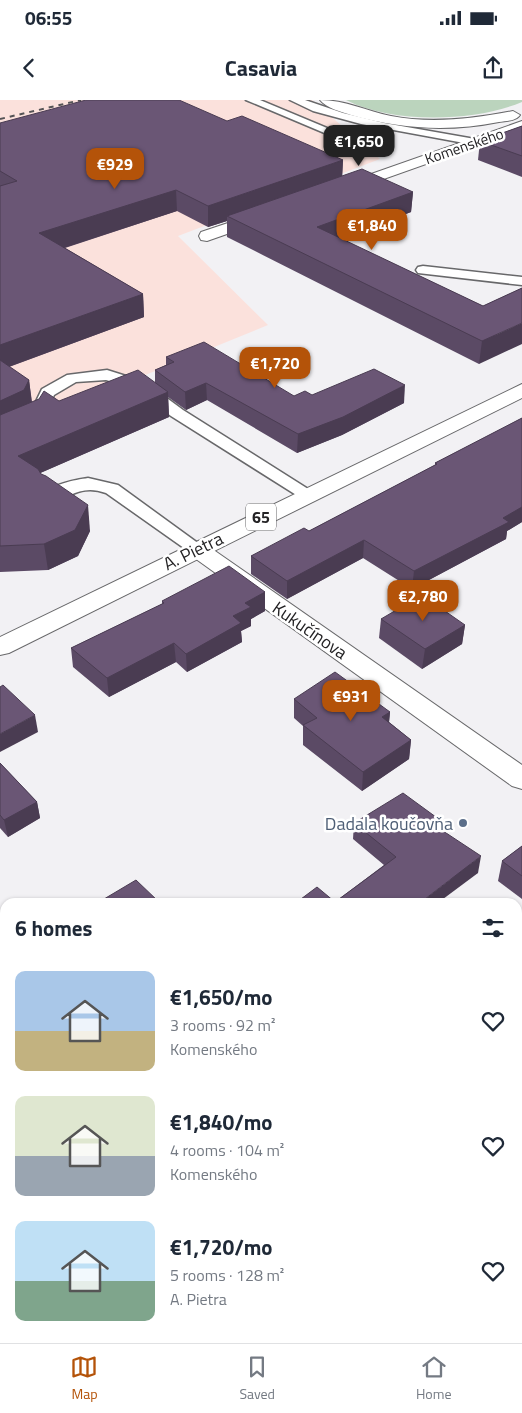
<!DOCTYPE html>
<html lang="en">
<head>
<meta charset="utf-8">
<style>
	:root { --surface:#fff; --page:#f6f6f7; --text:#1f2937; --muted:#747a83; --line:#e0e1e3; --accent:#b45309 }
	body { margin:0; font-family:"Titillium Web",sans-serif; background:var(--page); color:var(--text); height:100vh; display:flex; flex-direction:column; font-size:19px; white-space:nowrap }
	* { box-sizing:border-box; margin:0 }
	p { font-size:16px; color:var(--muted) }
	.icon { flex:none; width:28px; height:28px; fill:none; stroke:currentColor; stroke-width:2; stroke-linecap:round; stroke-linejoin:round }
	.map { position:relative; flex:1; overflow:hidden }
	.details { position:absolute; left:0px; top:798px; width:522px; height:446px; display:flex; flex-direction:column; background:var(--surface); border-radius:15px 15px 0 0; box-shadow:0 1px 4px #0004 }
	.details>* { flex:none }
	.price { position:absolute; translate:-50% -42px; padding:0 11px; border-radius:10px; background:var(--accent); color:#fff; font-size:16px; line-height:32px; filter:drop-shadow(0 1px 2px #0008) }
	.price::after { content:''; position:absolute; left:50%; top:30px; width:15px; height:11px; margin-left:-8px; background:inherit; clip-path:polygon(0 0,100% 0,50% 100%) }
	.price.on { background:#222; color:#fff }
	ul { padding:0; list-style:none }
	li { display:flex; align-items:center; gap:15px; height:125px; padding:0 15px }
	li span { display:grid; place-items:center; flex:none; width:140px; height:100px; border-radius:10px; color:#555 }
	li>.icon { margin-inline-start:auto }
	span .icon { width:60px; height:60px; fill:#fffc; stroke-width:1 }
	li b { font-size:21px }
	h2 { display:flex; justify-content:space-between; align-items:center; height:60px; padding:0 15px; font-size:21px }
	.status { display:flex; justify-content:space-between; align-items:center; height:35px; padding:0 25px; background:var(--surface); direction:ltr }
	.status svg { height:14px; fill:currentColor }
	header { display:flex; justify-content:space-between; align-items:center; height:65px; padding:0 15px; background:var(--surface); font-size:22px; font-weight:700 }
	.tab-bar { display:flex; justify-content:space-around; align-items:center; height:70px; border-top:1px solid var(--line); background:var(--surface); font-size:14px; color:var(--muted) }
	.tab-bar a { display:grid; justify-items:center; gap:2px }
	.tab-bar .on { color:var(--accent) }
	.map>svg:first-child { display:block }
</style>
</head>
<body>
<div class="status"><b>06:55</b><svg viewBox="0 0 49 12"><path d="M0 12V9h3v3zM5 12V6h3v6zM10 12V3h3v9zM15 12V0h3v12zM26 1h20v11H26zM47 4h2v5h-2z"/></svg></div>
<header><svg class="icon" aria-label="back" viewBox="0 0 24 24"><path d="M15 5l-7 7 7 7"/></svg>Casavia<svg class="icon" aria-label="share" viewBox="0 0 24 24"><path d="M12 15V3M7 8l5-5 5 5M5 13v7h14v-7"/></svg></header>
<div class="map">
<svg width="522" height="1243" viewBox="0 0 522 1243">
	<rect width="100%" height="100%" fill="#f2f1f4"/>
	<path fill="#fbe1dc" d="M 0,0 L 312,0 L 380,59 L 178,136 L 268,225 L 0,334 Z"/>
	<path fill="#bbd4bd" d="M 346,0 L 522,0 L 522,2 C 475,22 392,24 346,0 Z"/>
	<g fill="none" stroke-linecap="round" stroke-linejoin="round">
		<g stroke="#68686a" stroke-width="3">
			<g id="service">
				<path d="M 246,0 L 260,0 L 382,51 L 376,54 L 372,53 Z"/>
				<path d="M 290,0 L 305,0 L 343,13 L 384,23 L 475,39 L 481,42 L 475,45 L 361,24 L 313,11 Z"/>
				<path d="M 423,166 L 522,177 L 522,185 L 418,173 L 416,170 L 418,167 Z"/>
				<path d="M 107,270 L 145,282 L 183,310 L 316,394 L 313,398 L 301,398 L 171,316 L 135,288 L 106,280 L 76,282 L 54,295 L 42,322 L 0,341 L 0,330 L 29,316 L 42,289 L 67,275 Z"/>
				<path d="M 88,378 L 118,385 L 206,449 L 203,453 L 191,453 L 106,393 C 77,382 67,404 46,399 L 43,395 C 51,384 75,380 88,378 Z"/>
				<path d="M 414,1239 L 448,1239 L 446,1243 L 412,1243 Z"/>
			</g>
		</g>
		<g stroke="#68686a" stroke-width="2">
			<g id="minor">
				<path d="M 320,0 C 345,0 367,11 391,16 C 431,24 473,19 513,11 L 520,15 C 516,21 506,21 499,22 C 450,32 399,29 351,15 C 342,12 326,8 320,0 Z"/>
				<path d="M 522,21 L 522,30 L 347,92 L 337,92 L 334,89 L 337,86 Z"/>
				<path d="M 261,112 L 269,117 L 267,120 L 207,141 L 201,140 L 199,136 L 201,132 Z"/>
				<path d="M 197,442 L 205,444 L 522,665 L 522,689 L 512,686 L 189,454 L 185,449 L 189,444 Z"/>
				<path d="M 522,916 L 522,949 L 518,950 L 518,918 Z"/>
				<path d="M 0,1009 L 5,1011 L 5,1049 L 0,1047 Z"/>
				<path d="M 13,1239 L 58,1239 L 56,1243 L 11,1243 Z"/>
				<path d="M 153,1239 L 196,1239 L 198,1243 L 155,1243 Z"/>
			</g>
		</g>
		<g stroke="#68686a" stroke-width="2">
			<path id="primary" d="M 522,284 L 522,298 L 9,553 L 0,555 L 0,537 Z"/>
		</g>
		<use href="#service" fill="#fff" fill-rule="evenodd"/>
		<use href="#minor" fill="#fff" fill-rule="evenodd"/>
		<use href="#primary" fill="#fff" fill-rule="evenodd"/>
		<path stroke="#545355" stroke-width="2" stroke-dasharray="5 5" stroke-linecap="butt" d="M 0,19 L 81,0"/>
	</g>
	<g fill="#5b4a65">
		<path d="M 227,21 L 343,60 L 342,76 L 413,92 L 411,112 L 341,139 L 483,206 L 522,188 L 479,264 L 227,137 L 227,121 L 208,127 L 177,111 L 65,148 L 143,194 L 144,217 L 9,267 L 29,280 L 32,302 L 59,301 L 155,283 L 155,270 L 166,265 L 166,257 L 294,296 L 312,295 L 404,303 L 342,335 L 297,353 L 207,300 L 186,310 L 168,297 L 169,317 L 40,373 L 90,431 L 78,456 L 48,470 L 0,472 L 0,23 Z"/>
		<path d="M 522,26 L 522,77 L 478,60 L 480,41 Z"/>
		<path d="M 522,318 L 522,422 L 507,431 L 506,439 L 412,489 L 363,458 L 287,499 L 251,474 L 251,456 L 309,431 L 435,365 L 435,363 Z"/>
		<path d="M 265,492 L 265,511 L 251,519 L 251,526 L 241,531 L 242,542 L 187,572 L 176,562 L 109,597 L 73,567 L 71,548 L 162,504 L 162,501 Z"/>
		<path d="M 381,519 L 465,525 L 462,544 L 422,569 L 379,538 Z"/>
		<path d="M 294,599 L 390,612 L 389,622 L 411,640 L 409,659 L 362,691 L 303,645 L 303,626 L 294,618 Z"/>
		<path d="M 0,663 L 37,702 L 40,718 L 8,737 L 0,728 Z"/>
		<path d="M 354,723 L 439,728 L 478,773 L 335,802 L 384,765 L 353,739 Z"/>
		<path d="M 522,746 L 522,799 L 498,781 L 502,761 Z"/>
		<path d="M 522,995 L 522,1050 L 518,1046 L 518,1000 Z"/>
		<path d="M 360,1239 L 409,1239 L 405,1243 L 364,1243 Z"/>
	</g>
	<g fill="#4a3c52">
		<path d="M 343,60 L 342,81 L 227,116 L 227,121 L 208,127 L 208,106 Z"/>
		<path d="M 176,90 L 177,111 L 42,155 L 39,133 Z"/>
		<path d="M 413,92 L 411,112 L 316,148 L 317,127 Z"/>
		<path d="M 143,194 L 144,217 L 0,270 L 0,245 Z"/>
		<path d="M 522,223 L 522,244 L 479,264 L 482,241 Z"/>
		<path d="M 29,280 L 32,305 L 0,328 L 0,301 Z"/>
		<path d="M 206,283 L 207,300 L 186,310 L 185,292 Z"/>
		<path d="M 405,285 L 404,303 L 342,335 L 297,353 L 298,334 Z"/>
		<path d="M 168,292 L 169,317 L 22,381 L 18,356 Z"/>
		<path d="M 88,405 L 90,431 L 78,456 L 48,470 L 44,444 Z"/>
		<path d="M 522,407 L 522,422 L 507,431 L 506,439 L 412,489 L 414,471 Z"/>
		<path d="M 364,440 L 363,458 L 287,499 L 287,481 Z"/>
		<path d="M 265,492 L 265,511 L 251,519 L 251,526 L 241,531 L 242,542 L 187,572 L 186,554 L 233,516 L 245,503 Z"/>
		<path d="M 465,525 L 462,544 L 422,569 L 425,549 Z"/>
		<path d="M 174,543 L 176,562 L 109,597 L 107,578 Z"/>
		<path d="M 390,612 L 388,632 L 382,617 Z"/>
		<path d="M 35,615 L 38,632 L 0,652 L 0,634 Z"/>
		<path d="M 411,640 L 409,659 L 362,691 L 363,672 Z"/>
		<path d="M 37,702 L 40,718 L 8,737 L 4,720 Z"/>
		<path d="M 440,720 L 438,737 L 434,725 Z"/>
		<path d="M 481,756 L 478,773 L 439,802 L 421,802 Z"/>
		<path d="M 5,1186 L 5,1213 L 0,1217 L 0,1190 Z"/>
		<path d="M 398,1239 L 409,1239 L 405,1243 L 394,1243 Z"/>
	</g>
	<g fill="#6a5675" stroke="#4a3c52">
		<path d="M 86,0 L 179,0 L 227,21 L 242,16 L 343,60 L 208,106 L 176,90 L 39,133 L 143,194 L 0,245 L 0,86 L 17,81 L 0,71 L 0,23 Z"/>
		<path d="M 522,26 L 522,56 L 480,41 Z"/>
		<path d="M 362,69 L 413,92 L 317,127 L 483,206 L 522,188 L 522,223 L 482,241 L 227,116 Z"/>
		<path d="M 204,242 L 294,296 L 305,291 L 312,295 L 374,269 L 405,285 L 343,317 L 298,334 L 206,283 L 185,292 L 155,270 L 174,262 L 166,257 Z"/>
		<path d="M 0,260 L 29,280 L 24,290 L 0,301 Z"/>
		<path d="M 138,270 L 168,292 L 18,356 L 38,369 L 41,374 L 46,376 L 88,405 L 75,430 L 44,444 L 0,446 L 0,315 L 39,299 L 44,291 L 59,301 Z"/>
		<path d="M 522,318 L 522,407 L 503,418 L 509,422 L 414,471 L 364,440 L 287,481 L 251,456 L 304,428 L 309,431 L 437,364 L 435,363 Z"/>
		<path d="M 229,466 L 265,492 L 245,503 L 251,507 L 233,516 L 241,523 L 186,554 L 174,543 L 107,578 L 71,548 L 164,503 L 162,501 Z"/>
		<path d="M 422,495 L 465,525 L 425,549 L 381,519 Z"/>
		<path d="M 335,572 L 390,612 L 382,617 L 411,640 L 363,672 L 303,625 L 317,618 L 294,599 Z"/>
		<path d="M 3,585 L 35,615 L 0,634 L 0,587 Z"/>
		<path d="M 0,663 L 37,702 L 4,720 L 0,715 Z"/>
		<path d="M 403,693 L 440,720 L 434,725 L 481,756 L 421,802 L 297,802 L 317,787 L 335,802 L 396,757 L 354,723 Z"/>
		<path d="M 522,746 L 522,776 L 502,761 Z"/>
		<path d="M 136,780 L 159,802 L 99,802 Z"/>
		<path d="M 522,995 L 522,1029 L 518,1025 L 518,1000 Z"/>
		<path d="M 0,1085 L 5,1091 L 5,1186 L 0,1190 Z"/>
		<path d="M 522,1215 L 522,1243 L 495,1243 L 499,1239 L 518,1239 L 518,1219 Z"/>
		<path d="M 375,1239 L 398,1239 L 394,1243 L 379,1243 Z"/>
	</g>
	<circle fill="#5c6f8a" stroke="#fff" stroke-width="2" cx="463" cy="723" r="5"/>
	<g text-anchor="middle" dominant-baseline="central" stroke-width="5" stroke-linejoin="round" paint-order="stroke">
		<g font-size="15" fill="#232224" stroke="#fff">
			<text transform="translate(464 46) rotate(-19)">Komenského</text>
		</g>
		<rect fill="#fff" stroke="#656466" stroke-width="1" x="246" y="403.5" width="30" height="27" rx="4"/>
		<g font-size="16" font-weight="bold" fill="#232224">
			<text x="261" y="417">65</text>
		</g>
		<g font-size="18" fill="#232224" stroke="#fff">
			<text transform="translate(193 451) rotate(-26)">A. Pietra</text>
			<text transform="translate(310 530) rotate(35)">Kukučínova</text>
		</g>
		<g font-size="18" fill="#4e5e75" stroke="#fff" text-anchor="end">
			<text x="453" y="723">Dadala koučovňa</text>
		</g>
	</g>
</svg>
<b class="price on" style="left:359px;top:67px">€1,650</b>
<b class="price" style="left:115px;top:90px">€929</b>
<b class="price" style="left:372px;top:151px">€1,840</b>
<b class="price" style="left:275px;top:289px">€1,720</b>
<b class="price" style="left:423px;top:522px">€2,780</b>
<b class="price" style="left:351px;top:622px">€931</b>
<section class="details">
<h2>6 homes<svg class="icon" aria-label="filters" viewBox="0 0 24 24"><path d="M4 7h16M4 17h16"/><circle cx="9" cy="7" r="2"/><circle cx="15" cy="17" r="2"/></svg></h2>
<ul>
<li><span style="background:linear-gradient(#a9c7e8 60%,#c2b280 0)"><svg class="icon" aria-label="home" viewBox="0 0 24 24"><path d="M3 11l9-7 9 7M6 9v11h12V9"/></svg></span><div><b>€1,650/mo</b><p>3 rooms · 92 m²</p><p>Komenského</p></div><svg class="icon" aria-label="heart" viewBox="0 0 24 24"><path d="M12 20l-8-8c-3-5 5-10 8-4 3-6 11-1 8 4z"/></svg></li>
<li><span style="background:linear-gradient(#dfe7d0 60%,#9aa5b1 0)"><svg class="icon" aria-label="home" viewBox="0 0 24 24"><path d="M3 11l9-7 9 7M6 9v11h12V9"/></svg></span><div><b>€1,840/mo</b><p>4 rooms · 104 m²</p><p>Komenského</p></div><svg class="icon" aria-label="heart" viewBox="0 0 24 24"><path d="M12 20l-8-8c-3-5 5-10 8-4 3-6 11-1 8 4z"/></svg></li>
<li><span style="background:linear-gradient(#bfe0f5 60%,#7fa58c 0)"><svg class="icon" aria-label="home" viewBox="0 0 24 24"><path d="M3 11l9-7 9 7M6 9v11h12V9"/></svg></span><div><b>€1,720/mo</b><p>5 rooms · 128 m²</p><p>A. Pietra</p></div><svg class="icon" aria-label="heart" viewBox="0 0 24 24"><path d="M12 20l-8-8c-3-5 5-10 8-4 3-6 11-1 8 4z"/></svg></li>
</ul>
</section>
</div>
<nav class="tab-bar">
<a class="on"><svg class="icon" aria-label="map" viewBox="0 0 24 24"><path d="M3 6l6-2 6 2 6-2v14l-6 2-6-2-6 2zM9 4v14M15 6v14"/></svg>Map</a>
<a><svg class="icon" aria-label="saved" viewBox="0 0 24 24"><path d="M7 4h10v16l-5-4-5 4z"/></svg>Saved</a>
<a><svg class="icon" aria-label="home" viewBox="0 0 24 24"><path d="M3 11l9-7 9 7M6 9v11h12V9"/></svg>Home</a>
</nav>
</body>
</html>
